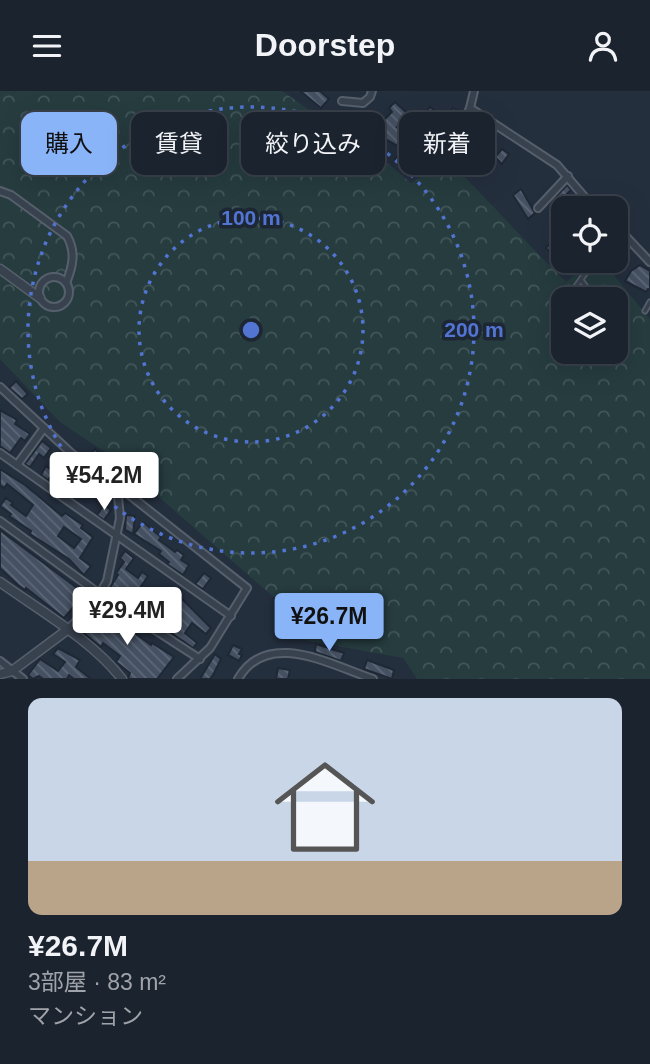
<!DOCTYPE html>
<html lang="ja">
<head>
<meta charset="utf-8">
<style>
	:root { --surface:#1b232e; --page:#282f3a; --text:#f1f3f6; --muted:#a0a4aa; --line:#39404a; --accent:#8ab4f8 }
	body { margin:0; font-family:Arial,"Noto Sans JP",sans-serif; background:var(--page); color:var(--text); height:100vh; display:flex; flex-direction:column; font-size:26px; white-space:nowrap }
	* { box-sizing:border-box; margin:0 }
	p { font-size:23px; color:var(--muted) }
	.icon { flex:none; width:38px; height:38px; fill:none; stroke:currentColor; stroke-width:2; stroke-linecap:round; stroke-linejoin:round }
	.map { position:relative; height:588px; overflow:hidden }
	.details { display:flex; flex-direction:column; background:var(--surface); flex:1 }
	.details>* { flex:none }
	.hud { position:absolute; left:21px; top:21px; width:609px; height:63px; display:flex; gap:14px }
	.tools { position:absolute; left:551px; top:105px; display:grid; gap:14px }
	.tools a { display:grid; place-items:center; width:77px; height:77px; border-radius:14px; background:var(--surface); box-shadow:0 7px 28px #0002,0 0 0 2px var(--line); font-size:35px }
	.price { position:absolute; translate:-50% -60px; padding:0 16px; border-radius:7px; background:#fff; color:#222; font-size:23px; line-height:46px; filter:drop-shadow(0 2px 4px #0008) }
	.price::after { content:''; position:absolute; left:50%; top:42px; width:21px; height:16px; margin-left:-10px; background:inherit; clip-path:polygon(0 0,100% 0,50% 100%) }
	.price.active { background:var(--accent); color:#111 }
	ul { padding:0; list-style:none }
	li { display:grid; align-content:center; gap:14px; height:371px; padding:0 28px }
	li span { display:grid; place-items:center; height:217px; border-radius:14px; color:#555 }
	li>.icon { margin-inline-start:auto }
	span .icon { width:126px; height:126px; fill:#fffc; stroke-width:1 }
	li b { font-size:30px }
	.chip { padding:0 24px; border-radius:14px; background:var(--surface); box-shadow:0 7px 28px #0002,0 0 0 2px var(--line); font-size:24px; line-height:63px }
	.chip.active { background:var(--accent); color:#111 }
	header { display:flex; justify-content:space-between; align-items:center; height:91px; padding:0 28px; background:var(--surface); font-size:32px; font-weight:700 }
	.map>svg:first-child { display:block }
</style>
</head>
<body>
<header><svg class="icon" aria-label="menu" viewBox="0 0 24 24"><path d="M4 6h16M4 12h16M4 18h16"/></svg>Doorstep<svg class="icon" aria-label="person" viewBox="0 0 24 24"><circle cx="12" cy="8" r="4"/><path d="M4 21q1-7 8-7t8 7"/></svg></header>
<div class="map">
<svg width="650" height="588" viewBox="0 0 650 588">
	<defs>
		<pattern id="forest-crowns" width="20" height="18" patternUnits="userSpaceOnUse" patternTransform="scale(1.75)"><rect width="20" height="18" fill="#263c3f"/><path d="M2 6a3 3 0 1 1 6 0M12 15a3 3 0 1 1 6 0" fill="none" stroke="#435659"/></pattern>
		<pattern id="building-back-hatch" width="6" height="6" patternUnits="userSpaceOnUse" patternTransform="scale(1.75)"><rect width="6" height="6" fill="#455162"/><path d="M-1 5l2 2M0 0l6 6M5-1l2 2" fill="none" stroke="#5d6877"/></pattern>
	</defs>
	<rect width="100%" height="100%" fill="#242f3e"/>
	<path fill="url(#forest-crowns)" fill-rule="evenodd" d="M 0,0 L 282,0 L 308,18 L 358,29 L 380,66 L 411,92 L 448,70 C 489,109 525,151 566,191 L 591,170 L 602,170 L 650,228 L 650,588 L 417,588 L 403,567 L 278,544 L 277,509 L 114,367 L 60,331 L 0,268 ZM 564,208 L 616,208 L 616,261 L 564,261 Z"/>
	<g fill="url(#building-back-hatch)" stroke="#1f2835" stroke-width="2" fill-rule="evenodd">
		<path d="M 300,0 L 320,0 L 329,8 L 321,17 Z"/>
		<path d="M 395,11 L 409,24 L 397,36 L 404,41 L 401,46 L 427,61 L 423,68 L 419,66 L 415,72 L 412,71 L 403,79 L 395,68 L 403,58 L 366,37 L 377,23 L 384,29 L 392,21 L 389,17 Z"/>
		<path d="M 430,16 L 447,29 L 438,40 L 422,27 Z"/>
		<path d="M 453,17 L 462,22 L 458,30 L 448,24 Z"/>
		<path d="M 474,55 L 488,63 L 481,75 L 467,68 Z"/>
		<path d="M 502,58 L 509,63 L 502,73 L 495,66 Z"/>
		<path d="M 567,94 L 571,99 L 564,106 L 576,117 L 561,117 L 558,120 L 550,112 Z"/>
		<path d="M 521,98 L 535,122 L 528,128 L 513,104 Z"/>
		<path d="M 556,145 L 564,151 L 564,175 L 546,157 Z"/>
		<path d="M 640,174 L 650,180 L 650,199 L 648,198 L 646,201 L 625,190 L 631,180 Z"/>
		<path d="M 16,290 L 28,303 L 22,308 L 9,297 Z"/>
		<path d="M 0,319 L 17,329 L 15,333 L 30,343 L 25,350 L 21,347 L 10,362 L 0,355 Z"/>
		<path d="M 42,350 L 51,357 L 44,367 L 39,363 L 30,376 L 25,373 Z"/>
		<path d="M 95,358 L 102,365 L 95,372 L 87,366 Z"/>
		<path d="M 75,373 L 84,379 L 67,402 L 59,397 Z"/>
		<path d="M 118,374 L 127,382 L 120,389 L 111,382 Z"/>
		<path d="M 46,375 L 54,381 L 48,389 L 41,384 Z"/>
		<path d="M 0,378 L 25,394 L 62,425 L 65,422 L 83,434 L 81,437 L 93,446 L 80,467 L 91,475 L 84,484 L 69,468 L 30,443 L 31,440 L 9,425 L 11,423 L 0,415 L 6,407 L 13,412 L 11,414 L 26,425 L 33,414 L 7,393 L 4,397 L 0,394 ZM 64,436 L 81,448 L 74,457 L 58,445 Z"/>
		<path d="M 104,414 L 111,419 L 104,429 L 97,424 Z"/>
		<path d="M 126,424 L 135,425 L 133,443 L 125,439 Z"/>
		<path d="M 143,431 L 161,446 L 159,449 L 175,461 L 177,459 L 184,464 L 181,469 L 189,474 L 183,484 L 167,473 L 169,471 L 159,463 L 161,460 L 134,443 Z"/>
		<path d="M 0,439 L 85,503 L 64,527 L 26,497 L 25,499 L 18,494 L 0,477 Z"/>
		<path d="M 125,460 L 134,467 L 126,478 L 138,487 L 142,481 L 148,485 L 138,500 L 159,513 L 165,502 L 179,510 L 181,507 L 211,537 L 206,543 L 192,532 L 185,542 L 197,552 L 193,557 L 149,526 L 151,521 L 109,498 L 118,484 L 116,482 L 124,471 L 120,467 Z"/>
		<path d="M 204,482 L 211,487 L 203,498 L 195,493 Z"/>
		<path d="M 99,516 L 151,554 L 152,552 L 174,566 L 157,588 L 128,588 L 130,582 L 116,571 L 120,565 L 103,552 L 101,556 L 80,539 Z"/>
		<path d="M 316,553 L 344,562 L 341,570 L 315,561 Z"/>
		<path d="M 233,554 L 242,558 L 239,563 L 242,564 L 239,570 L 228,564 Z"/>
		<path d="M 58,557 L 80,569 L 76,576 L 91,588 L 74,588 L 69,584 L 67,588 L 43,588 L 39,585 L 33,588 L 28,584 L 40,568 L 58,580 L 65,571 L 53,563 Z"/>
		<path d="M 215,563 L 221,568 L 213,584 L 210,588 L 200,588 Z"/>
		<path d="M 367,569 L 394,579 L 392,588 L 364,578 Z"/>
		<path d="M 278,577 L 290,579 L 288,588 L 276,588 Z"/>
	</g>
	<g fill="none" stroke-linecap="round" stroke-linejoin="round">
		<g stroke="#565f6c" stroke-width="7">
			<g id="service">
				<path d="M 581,189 L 587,197 L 587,208"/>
				<path d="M 567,208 L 594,170"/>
				<path d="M 562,216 L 564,214"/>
				<path d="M 645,220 L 650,211"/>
			</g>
		</g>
		<g stroke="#565f6c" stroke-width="10">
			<g id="minor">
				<path d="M 474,0 L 470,17 L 557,74 L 594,117"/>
				<path d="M 342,10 L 363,12 L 370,6 L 372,0"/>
				<path d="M 433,66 L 449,67 L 470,17"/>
				<path d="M 0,100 L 11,104 L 67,145 C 76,161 73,175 66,192"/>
				<path d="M 538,117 L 568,85"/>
				<path d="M 616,135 L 650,171"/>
				<circle cx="54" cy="201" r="15"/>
				<path d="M 0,296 L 71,362 L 113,391 L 247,497 L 210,557 L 177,588"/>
				<path d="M 0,362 L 231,525"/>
				<path d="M 17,374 L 44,337"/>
				<path d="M 0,430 L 101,504 L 200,568"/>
				<path d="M 67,539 L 94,513 L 107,490 L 120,427 L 118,405 L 114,393"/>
				<path d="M 0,570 L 23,588"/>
				<path d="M 238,588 C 267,537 331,574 373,588"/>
			</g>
		</g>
		<g stroke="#565f6c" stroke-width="11">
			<g id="tertiary">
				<path d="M 0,178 L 40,207"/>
				<path d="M 0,491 C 39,519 93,550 122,588"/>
				<path d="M 0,583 L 12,580 L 67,539"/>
			</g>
		</g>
		<use href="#service" stroke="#38414e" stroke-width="3.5"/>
		<use href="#minor" stroke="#38414e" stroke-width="6"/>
		<use href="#tertiary" stroke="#38414e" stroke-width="8"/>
	</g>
	<g fill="none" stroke="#5274d3" stroke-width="3.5" stroke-dasharray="3.5 7">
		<circle cx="251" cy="239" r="112"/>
		<circle cx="251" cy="239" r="223"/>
	</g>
	<circle cx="251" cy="239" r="10" fill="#5274d3" stroke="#1d2633" stroke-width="3.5"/>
	<g font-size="21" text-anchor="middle" font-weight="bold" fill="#5274d3" stroke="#1d2633" stroke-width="7" stroke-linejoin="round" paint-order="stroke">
		<text x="251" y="134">100 m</text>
		<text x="474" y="246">200 m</text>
	</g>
</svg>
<div class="tools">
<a><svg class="icon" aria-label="locate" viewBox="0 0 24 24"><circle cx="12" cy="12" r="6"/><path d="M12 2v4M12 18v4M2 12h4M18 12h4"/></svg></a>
<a><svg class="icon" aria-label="layers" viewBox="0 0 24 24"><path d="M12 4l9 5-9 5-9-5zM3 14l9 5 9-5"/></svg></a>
</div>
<b class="price" style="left:104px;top:421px">¥54.2M</b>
<b class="price" style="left:127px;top:556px">¥29.4M</b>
<b class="price active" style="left:329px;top:562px">¥26.7M</b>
<div class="hud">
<a class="chip active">購入</a>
<a class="chip">賃貸</a>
<a class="chip">絞り込み</a>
<a class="chip">新着</a>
</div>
</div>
<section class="details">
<ul>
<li><span style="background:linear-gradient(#c9d6e8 75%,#b9a48a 0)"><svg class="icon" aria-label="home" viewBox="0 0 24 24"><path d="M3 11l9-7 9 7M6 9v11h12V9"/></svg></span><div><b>¥26.7M</b><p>3部屋 · 83 m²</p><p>マンション</p></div></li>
</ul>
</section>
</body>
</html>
